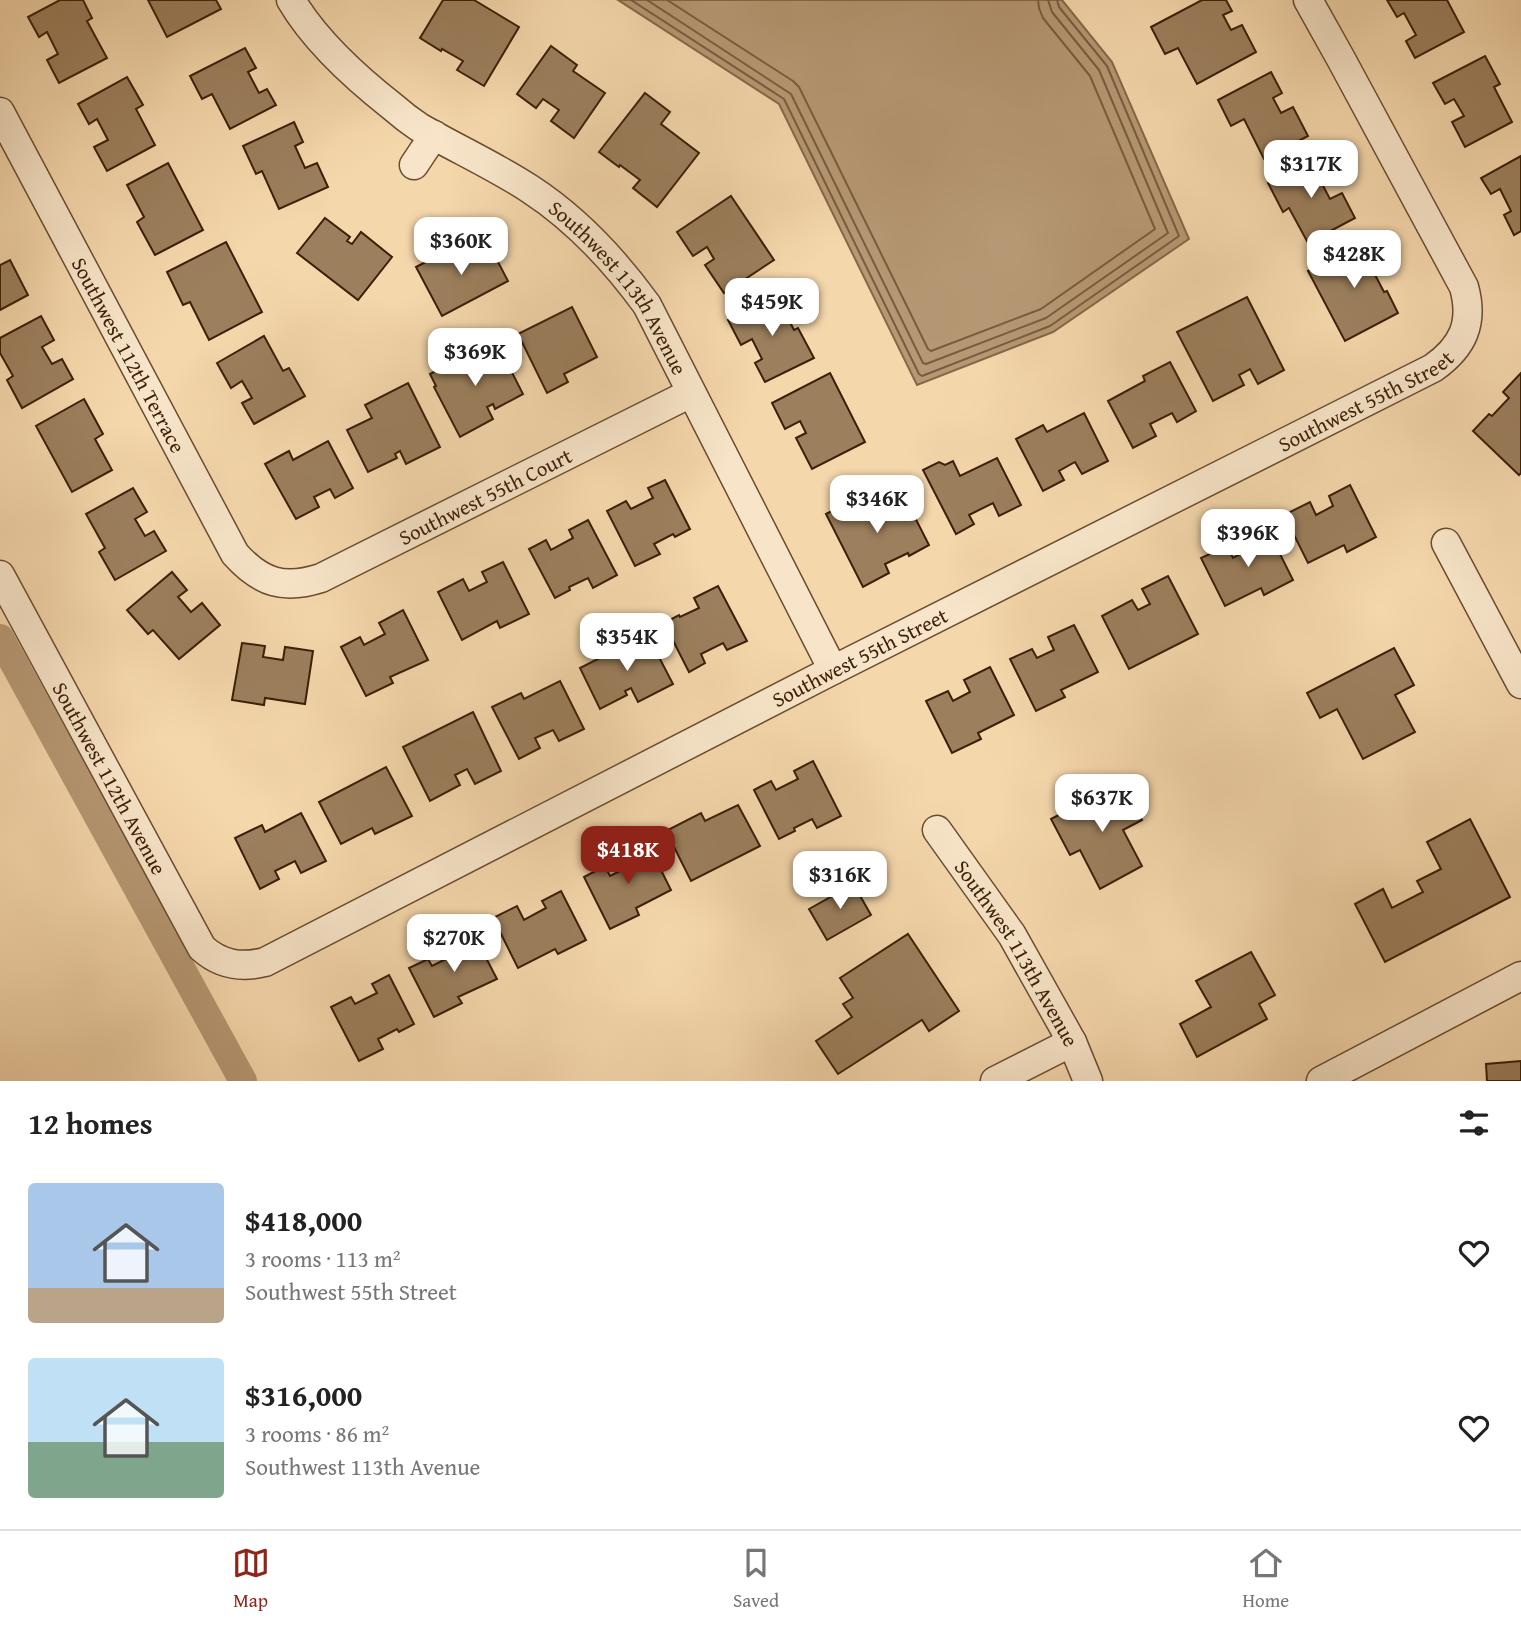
<!DOCTYPE html>
<html lang="en">
<head>
<meta charset="utf-8">
<style>
	:root { --surface:#fff; --page:#f2f2f2; --text:#222; --muted:#767676; --line:#e0e0e0; --accent:#8f2418 }
	body { margin:0; font-family:"Gentium Book Plus",serif; background:var(--page); color:var(--text); height:100vh; display:flex; flex-direction:column; font-size:26px; white-space:nowrap }
	* { box-sizing:border-box; margin:0 }
	p { font-size:23px; color:var(--muted) }
	.icon { flex:none; width:38px; height:38px; fill:none; stroke:currentColor; stroke-width:2; stroke-linecap:round; stroke-linejoin:round }
	.map { position:relative; height:1081px; overflow:hidden }
	.sheet { display:flex; flex-direction:column; background:var(--surface); flex:1 }
	.sheet>* { flex:none }
	.price { position:absolute; translate:-50% -60px; padding:0 16px; border-radius:14px; background:#fff; color:#222; font-size:23px; line-height:46px; filter:drop-shadow(0 2px 4px #0008) }
	.price::after { content:''; position:absolute; left:50%; top:42px; width:21px; height:16px; margin-left:-10px; background:inherit; clip-path:polygon(0 0,100% 0,50% 100%) }
	.price.active { background:var(--accent); color:#fff }
	ul { padding:0; list-style:none }
	li { display:flex; align-items:center; gap:21px; height:175px; padding:0 28px }
	li span { display:grid; place-items:center; flex:none; width:196px; height:140px; border-radius:7px; color:#555 }
	li>.icon { margin-inline-start:auto }
	span .icon { width:84px; height:84px; fill:#fffc; stroke-width:1 }
	li b { font-size:30px }
	h2 { display:flex; justify-content:space-between; align-items:center; height:84px; padding:0 28px; font-size:30px }
	.dock { display:flex; justify-content:space-around; align-items:center; height:98px; border-top:2px solid var(--line); background:var(--surface); font-size:19px; color:var(--muted) }
	.dock a { display:grid; justify-items:center; gap:4px }
	.dock .active { color:var(--accent) }
	.map>svg:first-child { display:block }
</style>
</head>
<body>
<div class="map">
<svg width="1521" height="1081" viewBox="0 0 1521 1081">
	<rect width="100%" height="100%" fill="#f5d7ac"/>
	<filter id="stains"><feTurbulence type="fractalNoise" baseFrequency=".00286" numOctaves="4"/><feColorMatrix values="0 0 0 0 .2 0 0 0 0 .09 0 0 0 0 .02 0 0 0 .5 -.17"/></filter>
	<radialGradient id="worn" r=".72"><stop offset=".6" stop-color="#630" stop-opacity="0"/><stop offset="1" stop-color="#630" stop-opacity=".3"/></radialGradient>
	<path fill="#b69874" stroke="#856848" stroke-width="2" d="M 618,0 L 1062,0 L 1112,62 L 1189,239 L 1053,332 L 917,385 L 779,104 Z"/>
	<g fill="none" stroke-linecap="round" stroke-linejoin="round">
		<g stroke="#795c3e" stroke-width="2">
			<path d="M 631,0 L 784,99 L 919,374 L 922,376 L 1050,326 L 1179,236 L 1107,66 L 1059,7 L 1057,0"/>
			<path d="M 647,0 L 791,94 L 923,363 L 926,364 L 1046,318 L 1168,233 L 1099,70 L 1052,12 L 1048,0"/>
			<path d="M 667,0 L 793,81 L 799,87 L 928,349 L 931,351 L 1041,309 L 1155,229 L 1090,76 L 1043,18 L 1039,8 L 1038,0"/>
		</g>
		<path stroke="#b69874" stroke-width="28" d="M 0,638 L 243,1081"/>
	</g>
	<g fill="#9c7f5d" stroke="#3c1f07" stroke-width="2">
		<path d="M 60,0 L 83,0 L 92,18 L 87,21 L 107,58 L 59,83 L 47,60 L 58,54 L 47,32 L 39,37 L 28,17 Z"/>
		<path d="M 148,0 L 216,0 L 221,9 L 167,37 Z"/>
		<path d="M 443,0 L 474,0 L 519,27 L 484,86 L 457,70 L 463,61 L 442,49 L 441,51 L 420,38 Z"/>
		<path d="M 1202,0 L 1226,0 L 1232,11 L 1223,15 L 1231,30 L 1242,25 L 1256,52 L 1197,84 L 1178,48 L 1165,54 L 1151,27 Z"/>
		<path d="M 1387,0 L 1447,0 L 1464,32 L 1415,58 L 1406,41 L 1416,35 L 1404,13 L 1397,17 Z"/>
		<path d="M 551,46 L 577,65 L 573,71 L 605,93 L 574,138 L 551,121 L 559,110 L 543,99 L 536,108 L 517,94 Z"/>
		<path d="M 245,48 L 256,68 L 248,72 L 259,93 L 267,89 L 276,105 L 230,129 L 212,94 L 202,99 L 190,76 Z"/>
		<path d="M 1485,56 L 1500,84 L 1494,87 L 1512,122 L 1465,147 L 1452,122 L 1464,116 L 1454,99 L 1445,104 L 1433,83 Z"/>
		<path d="M 1271,72 L 1282,93 L 1273,98 L 1281,113 L 1293,107 L 1308,136 L 1264,159 L 1244,119 L 1231,126 L 1218,100 Z"/>
		<path d="M 127,77 L 143,105 L 136,109 L 155,145 L 107,171 L 94,147 L 108,140 L 97,119 L 89,124 L 78,104 Z"/>
		<path d="M 645,93 L 670,112 L 661,124 L 699,153 L 657,207 L 633,188 L 640,180 L 620,165 L 619,167 L 599,152 Z"/>
		<path d="M 294,122 L 303,142 L 295,146 L 305,168 L 317,163 L 328,187 L 279,209 L 262,171 L 256,174 L 243,146 Z"/>
		<path d="M 1320,156 L 1331,177 L 1321,182 L 1330,199 L 1342,193 L 1355,218 L 1308,243 L 1289,208 L 1283,212 L 1268,183 Z"/>
		<path d="M 1521,156 L 1521,231 L 1514,235 L 1504,215 L 1511,211 L 1500,189 L 1491,194 L 1481,178 Z"/>
		<path d="M 168,163 L 203,230 L 155,255 L 137,222 L 144,217 L 127,185 Z"/>
		<path d="M 731,196 L 774,260 L 724,293 L 705,265 L 714,259 L 707,247 L 693,256 L 677,232 Z"/>
		<path d="M 325,218 L 350,237 L 347,241 L 352,244 L 361,232 L 392,257 L 358,300 L 297,253 Z"/>
		<path d="M 1368,239 L 1383,266 L 1373,271 L 1384,292 L 1387,291 L 1398,313 L 1345,341 L 1308,271 Z"/>
		<path d="M 487,241 L 508,281 L 442,316 L 416,267 L 451,249 L 457,262 L 463,259 L 461,255 Z"/>
		<path d="M 226,242 L 262,312 L 209,340 L 190,302 L 183,305 L 167,272 Z"/>
		<path d="M 10,260 L 28,295 L 0,310 L 0,265 Z"/>
		<path d="M 776,295 L 794,330 L 798,328 L 814,358 L 765,382 L 755,363 L 762,359 L 752,339 L 741,345 L 728,320 Z"/>
		<path d="M 1247,297 L 1284,370 L 1258,384 L 1250,369 L 1239,375 L 1244,385 L 1213,401 L 1177,332 Z"/>
		<path d="M 572,307 L 597,357 L 564,374 L 568,382 L 547,393 L 518,334 Z"/>
		<path d="M 41,316 L 54,340 L 42,347 L 52,364 L 62,359 L 73,379 L 22,408 L 7,380 L 13,376 L 0,353 L 0,338 Z"/>
		<path d="M 264,336 L 283,371 L 289,368 L 305,396 L 254,424 L 242,403 L 252,398 L 242,381 L 231,388 L 217,363 Z"/>
		<path d="M 492,342 L 499,354 L 502,353 L 523,394 L 495,409 L 493,404 L 487,407 L 493,419 L 460,437 L 434,387 L 436,386 L 430,374 Z"/>
		<path d="M 1170,362 L 1196,411 L 1177,422 L 1172,413 L 1150,424 L 1156,436 L 1133,448 L 1108,401 L 1145,381 L 1143,376 Z"/>
		<path d="M 830,373 L 865,442 L 812,469 L 796,438 L 806,433 L 800,421 L 785,429 L 772,403 Z"/>
		<path d="M 1521,373 L 1521,473 L 1519,475 L 1473,431 L 1489,414 L 1492,416 L 1509,398 L 1503,392 Z"/>
		<path d="M 408,383 L 440,447 L 406,464 L 400,451 L 395,454 L 397,458 L 368,472 L 347,430 L 372,418 L 365,405 Z"/>
		<path d="M 84,399 L 103,434 L 95,439 L 112,470 L 72,492 L 36,426 Z"/>
		<path d="M 1084,413 L 1108,461 L 1082,474 L 1075,462 L 1059,471 L 1064,480 L 1043,491 L 1016,439 L 1043,425 L 1047,432 Z"/>
		<path d="M 328,441 L 353,488 L 335,498 L 330,489 L 314,497 L 319,507 L 296,519 L 265,464 L 289,451 L 293,460 Z"/>
		<path d="M 997,458 L 1021,505 L 999,516 L 993,503 L 969,515 L 974,524 L 956,534 L 923,470 L 939,462 L 945,465 L 953,461 L 960,476 Z"/>
		<path d="M 665,480 L 690,529 L 675,537 L 673,534 L 654,544 L 660,554 L 635,566 L 607,511 L 626,501 L 631,509 L 653,498 L 648,488 Z"/>
		<path d="M 1350,485 L 1376,537 L 1347,552 L 1344,545 L 1308,563 L 1284,515 L 1310,502 L 1316,515 L 1333,506 L 1329,496 Z"/>
		<path d="M 133,488 L 147,512 L 135,519 L 145,536 L 154,531 L 166,551 L 115,580 L 99,552 L 105,548 L 86,514 Z"/>
		<path d="M 901,490 L 929,545 L 909,556 L 908,553 L 885,564 L 889,573 L 863,587 L 826,514 L 857,498 L 863,510 Z"/>
		<path d="M 588,520 L 617,575 L 593,588 L 588,578 L 569,587 L 570,590 L 555,598 L 529,549 L 546,540 L 551,550 L 573,538 L 569,530 Z"/>
		<path d="M 1267,528 L 1293,580 L 1264,595 L 1261,588 L 1225,606 L 1201,558 L 1227,546 L 1233,558 L 1250,549 L 1245,539 Z"/>
		<path d="M 503,562 L 529,614 L 500,628 L 497,621 L 462,640 L 438,592 L 463,579 L 469,591 L 487,582 L 482,572 Z"/>
		<path d="M 172,572 L 187,590 L 178,597 L 191,612 L 202,603 L 220,625 L 179,659 L 153,630 L 148,634 L 127,610 Z"/>
		<path d="M 1168,576 L 1198,634 L 1129,669 L 1102,616 L 1132,600 L 1138,610 L 1150,604 L 1142,589 Z"/>
		<path d="M 718,586 L 747,641 L 727,650 L 723,643 L 701,654 L 705,663 L 689,672 L 664,623 L 679,615 L 680,617 L 699,608 L 694,598 Z"/>
		<path d="M 403,610 L 428,660 L 390,677 L 393,683 L 366,696 L 341,647 L 360,637 L 364,645 L 385,634 L 379,623 Z"/>
		<path d="M 1074,625 L 1098,672 L 1061,690 L 1065,697 L 1036,711 L 1010,659 L 1032,649 L 1037,658 L 1054,650 L 1048,637 Z"/>
		<path d="M 647,634 L 673,684 L 638,702 L 631,688 L 625,691 L 627,695 L 600,709 L 580,668 Z"/>
		<path d="M 242,643 L 265,646 L 263,657 L 283,660 L 285,647 L 313,651 L 305,704 L 265,698 L 264,705 L 232,700 Z"/>
		<path d="M 1394,648 L 1414,685 L 1395,695 L 1415,732 L 1363,759 L 1337,709 L 1320,718 L 1307,693 Z"/>
		<path d="M 990,667 L 1014,715 L 978,733 L 981,739 L 952,753 L 926,701 L 948,691 L 953,701 L 970,692 L 964,680 Z"/>
		<path d="M 560,681 L 584,729 L 559,741 L 553,730 L 535,738 L 540,748 L 519,759 L 492,707 L 521,693 L 524,699 Z"/>
		<path d="M 473,712 L 501,771 L 475,784 L 467,769 L 455,775 L 460,785 L 430,801 L 403,747 Z"/>
		<path d="M 813,761 L 841,816 L 817,828 L 812,819 L 794,828 L 795,831 L 779,839 L 754,790 L 771,781 L 776,790 L 798,779 L 794,771 Z"/>
		<path d="M 386,767 L 412,816 L 375,834 L 372,828 L 341,844 L 319,802 Z"/>
		<path d="M 1122,782 L 1142,820 L 1123,830 L 1142,866 L 1100,889 L 1080,850 L 1070,855 L 1051,819 Z"/>
		<path d="M 738,805 L 760,846 L 691,881 L 666,831 L 701,813 L 705,821 Z"/>
		<path d="M 301,813 L 326,861 L 301,873 L 295,861 L 275,871 L 279,879 L 260,889 L 235,838 L 262,825 L 265,832 Z"/>
		<path d="M 1470,819 L 1510,897 L 1385,962 L 1355,904 L 1383,889 L 1392,908 L 1423,892 L 1417,881 L 1441,869 L 1427,842 Z"/>
		<path d="M 647,842 L 671,890 L 636,908 L 639,915 L 610,929 L 584,877 L 605,866 L 610,876 L 628,867 L 622,855 Z"/>
		<path d="M 851,880 L 871,915 L 827,940 L 809,909 L 841,891 L 839,887 Z"/>
		<path d="M 561,891 L 586,940 L 558,954 L 555,949 L 518,968 L 493,918 L 517,906 L 524,920 L 546,908 L 542,901 Z"/>
		<path d="M 471,929 L 497,979 L 458,997 L 462,1003 L 434,1017 L 409,968 L 428,959 L 432,966 L 454,955 L 447,941 Z"/>
		<path d="M 908,934 L 959,1011 L 929,1031 L 922,1020 L 838,1074 L 816,1041 L 852,1017 L 843,1004 L 853,998 L 840,978 Z"/>
		<path d="M 1251,952 L 1275,995 L 1259,1004 L 1267,1019 L 1197,1057 L 1180,1024 L 1211,1007 L 1196,981 Z"/>
		<path d="M 389,975 L 414,1024 L 399,1032 L 397,1029 L 378,1039 L 383,1049 L 359,1061 L 331,1007 L 351,997 L 355,1004 L 377,993 L 372,984 Z"/>
		<path d="M 1521,1061 L 1521,1081 L 1487,1081 L 1486,1064 Z"/>
	</g>
	<g fill="none" stroke-linecap="round" stroke-linejoin="round">
		<g stroke="#6a4d30" stroke-width="31">
			<g id="minor">
				<path id="s1" d="M 291,0 C 315,41 356,78 393,107 C 401,114 410,121 419,127 C 455,148 495,166 530,189 C 576,219 615,261 647,305 L 833,670"/>
				<path id="s2" d="M 0,112 L 235,554 C 261,583 284,590 321,578 L 691,393"/>
				<path d="M 414,165 L 434,135"/>
				<path d="M 1446,543 L 1521,684"/>
				<path id="s3" d="M 0,575 L 202,948 C 221,965 241,968 265,962 L 833,670 L 1433,368 C 1463,347 1474,323 1464,287 L 1341,59 L 1308,0"/>
				<path id="s4" d="M 937,830 L 1012,935 L 1072,1042 L 1088,1081"/>
				<path d="M 995,1081 L 1072,1042"/>
				<path d="M 1321,1081 L 1521,976"/>
			</g>
		</g>
		<use href="#minor" stroke="#f8e5c9" stroke-width="28"/>
	</g>
	<g text-anchor="middle" dominant-baseline="central" stroke-width="7" stroke-linejoin="round" paint-order="stroke">
		<g font-size="21" fill="#3c1f07" stroke="#f8e5c9">
			<text stroke="none"><textPath href="#s1" startOffset="443">Southwest 113th Avenue</textPath></text>
			<text stroke="none"><textPath href="#s2" startOffset="275">Southwest 112th Terrace</textPath></text>
			<text stroke="none"><textPath href="#s3" startOffset="1727">Southwest 55th Street</textPath></text>
			<text stroke="none"><textPath href="#s2" startOffset="780">Southwest 55th Court</textPath></text>
			<text stroke="none"><textPath href="#s3" startOffset="1160">Southwest 55th Street</textPath></text>
			<text stroke="none"><textPath href="#s3" startOffset="231">Southwest 112th Avenue</textPath></text>
			<text stroke="none"><textPath href="#s4" startOffset="147">Southwest 113th Avenue</textPath></text>
		</g>
	</g>
	<rect width="100%" height="100%" filter="url(#stains)"/>
	<rect width="100%" height="100%" fill="url(#worn)"/>
</svg>
<b class="price" style="left:1311px;top:200px">$317K</b>
<b class="price" style="left:461px;top:277px">$360K</b>
<b class="price" style="left:1354px;top:290px">$428K</b>
<b class="price" style="left:772px;top:338px">$459K</b>
<b class="price" style="left:475px;top:388px">$369K</b>
<b class="price" style="left:877px;top:535px">$346K</b>
<b class="price" style="left:1248px;top:569px">$396K</b>
<b class="price" style="left:627px;top:673px">$354K</b>
<b class="price" style="left:1102px;top:834px">$637K</b>
<b class="price active" style="left:628px;top:886px">$418K</b>
<b class="price" style="left:840px;top:911px">$316K</b>
<b class="price" style="left:454px;top:974px">$270K</b>
</div>
<section class="sheet">
<h2>12 homes<svg class="icon" aria-label="filters" viewBox="0 0 24 24"><path d="M4 7h16M4 17h16"/><circle cx="9" cy="7" r="2"/><circle cx="15" cy="17" r="2"/></svg></h2>
<ul>
<li><span style="background:linear-gradient(#a9c7e8 75%,#b9a48a 0)"><svg class="icon" aria-label="home" viewBox="0 0 24 24"><path d="M3 11l9-7 9 7M6 9v11h12V9"/></svg></span><div><b>$418,000</b><p>3 rooms · 113 m²</p><p>Southwest 55th Street</p></div><svg class="icon" aria-label="heart" viewBox="0 0 24 24"><path d="M12 20l-8-8c-3-5 5-10 8-4 3-6 11-1 8 4z"/></svg></li>
<li><span style="background:linear-gradient(#bfe0f5 60%,#7fa58c 0)"><svg class="icon" aria-label="home" viewBox="0 0 24 24"><path d="M3 11l9-7 9 7M6 9v11h12V9"/></svg></span><div><b>$316,000</b><p>3 rooms · 86 m²</p><p>Southwest 113th Avenue</p></div><svg class="icon" aria-label="heart" viewBox="0 0 24 24"><path d="M12 20l-8-8c-3-5 5-10 8-4 3-6 11-1 8 4z"/></svg></li>
</ul>
</section>
<nav class="dock">
<a class="active"><svg class="icon" aria-label="map" viewBox="0 0 24 24"><path d="M3 6l6-2 6 2 6-2v14l-6 2-6-2-6 2zM9 4v14M15 6v14"/></svg>Map</a>
<a><svg class="icon" aria-label="saved" viewBox="0 0 24 24"><path d="M7 4h10v16l-5-4-5 4z"/></svg>Saved</a>
<a><svg class="icon" aria-label="home" viewBox="0 0 24 24"><path d="M3 11l9-7 9 7M6 9v11h12V9"/></svg>Home</a>
</nav>
</body>
</html>
